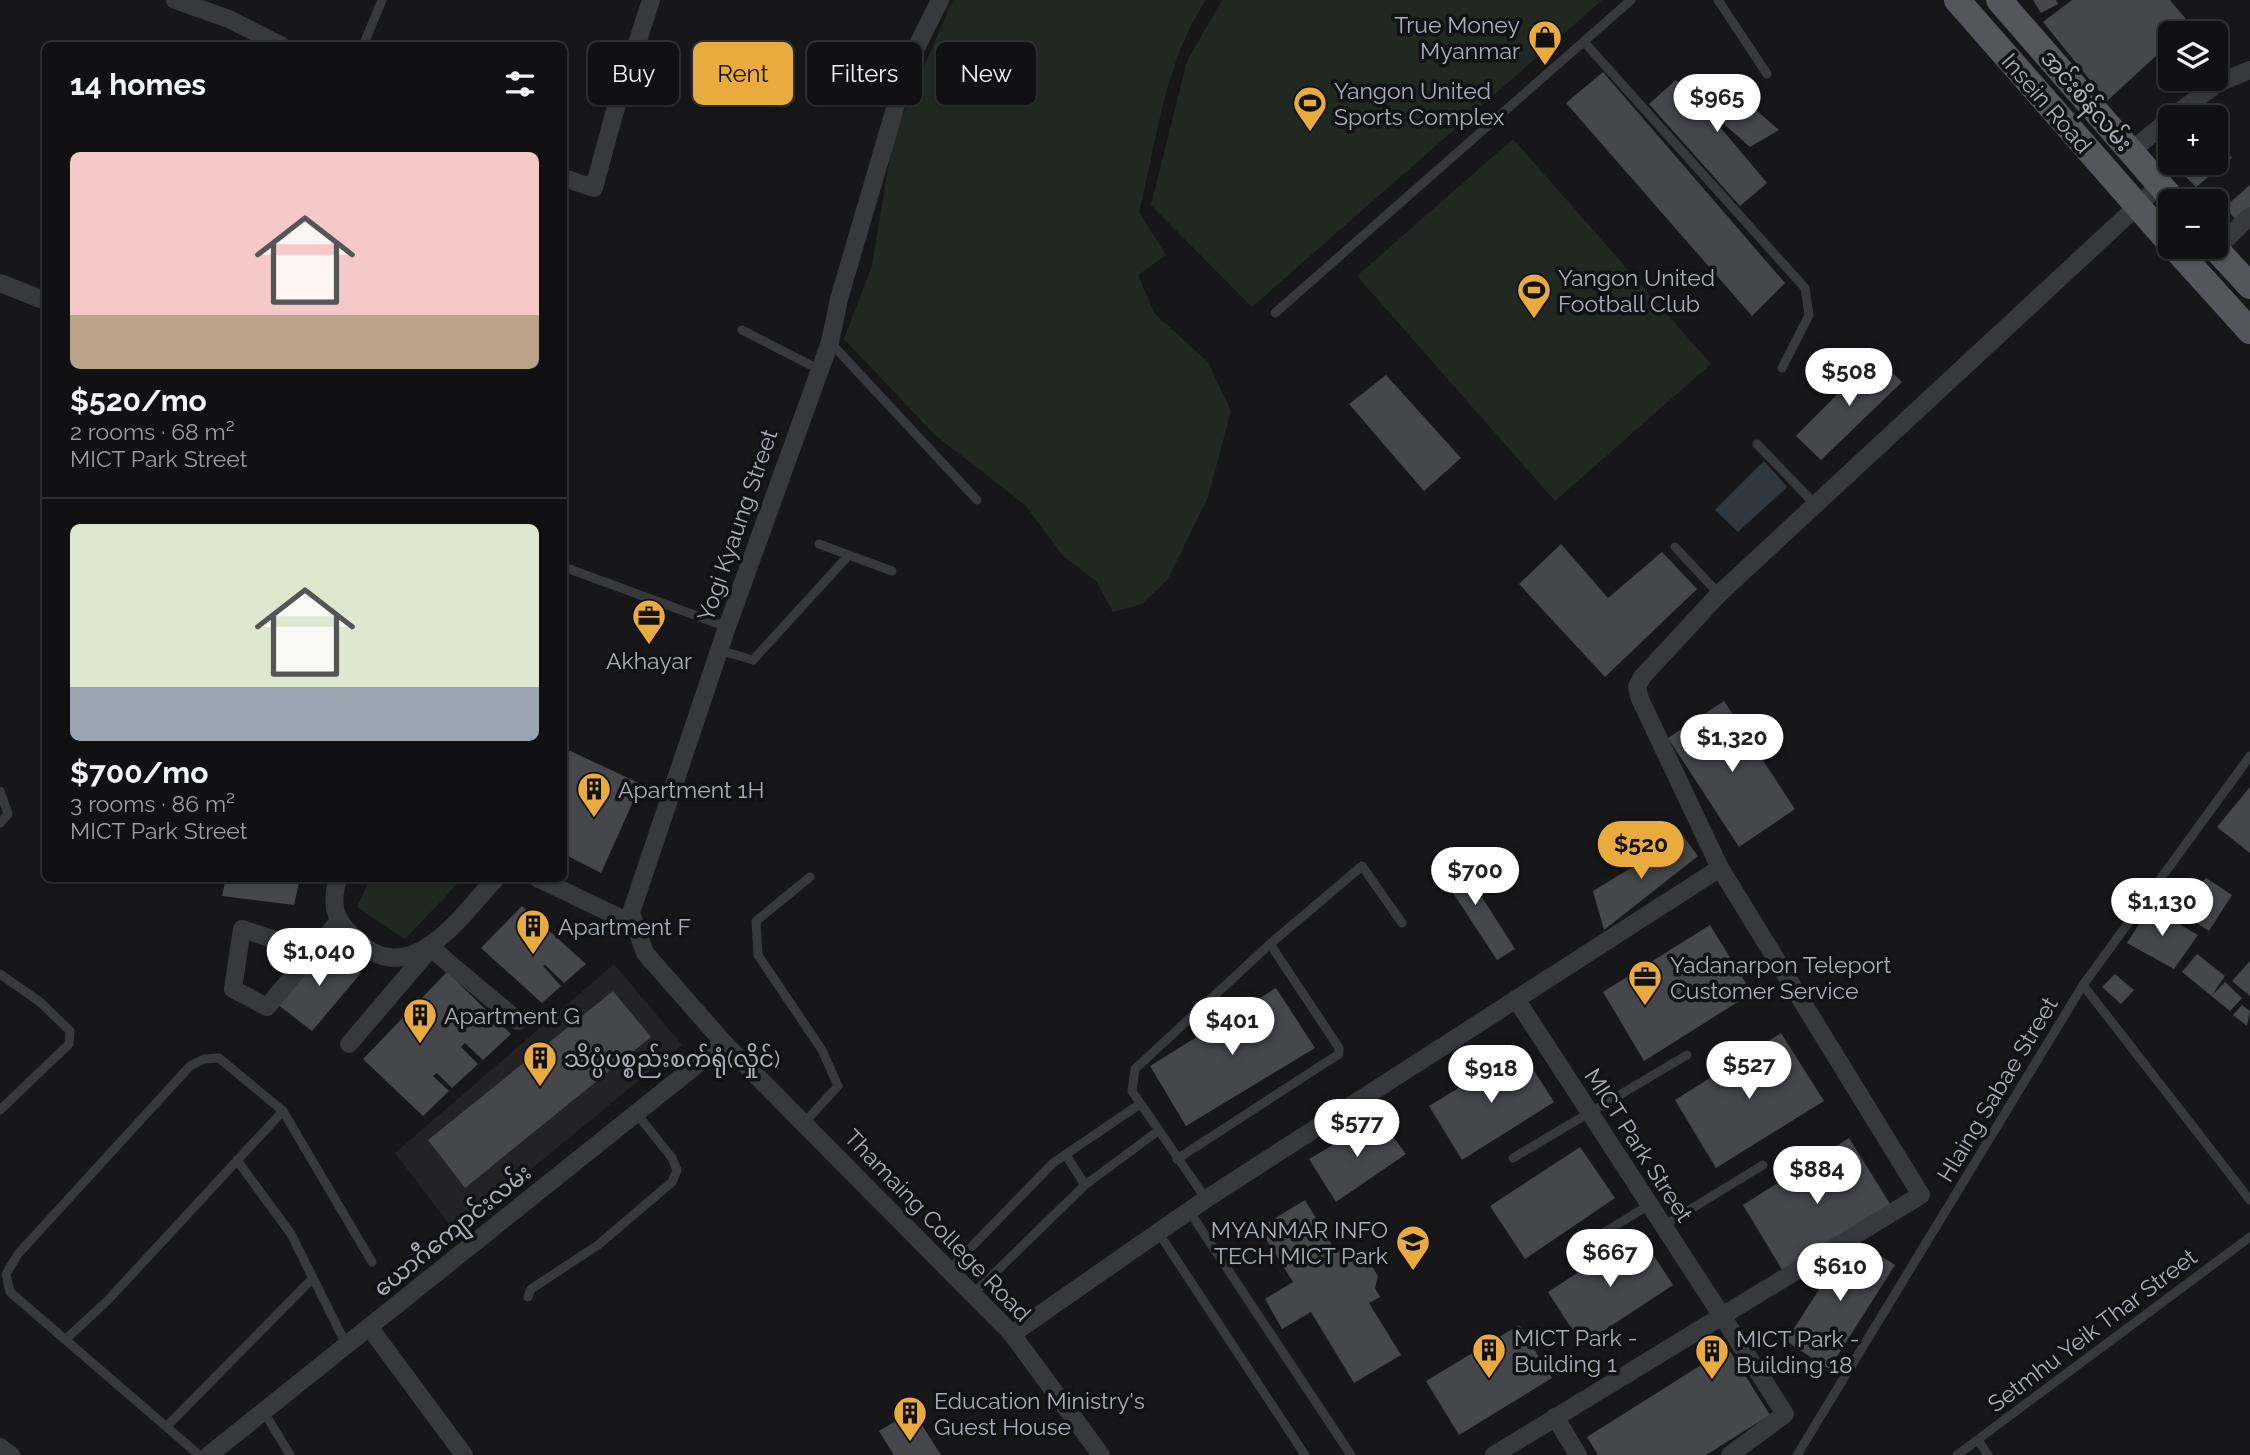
<!DOCTYPE html>
<html lang="en">
<head>
<meta charset="utf-8">
<style>
	:root { --surface:#111113; --page:#1e1f21; --text:#f1f3f6; --muted:#9c9da0; --line:#303133; --accent:#e9aa3e }
	body { margin:0; font-family:Raleway,"Noto Sans Myanmar",sans-serif; background:var(--page); color:var(--text); height:100vh; display:flex; flex-direction:column; font-size:26px; white-space:nowrap }
	* { box-sizing:border-box; margin:0 }
	p { font-size:23px; color:var(--muted) }
	.icon { flex:none; width:38px; height:38px; fill:none; stroke:currentColor; stroke-width:2; stroke-linecap:round; stroke-linejoin:round }
	.map { position:relative; flex:1; overflow:hidden }
	.panel { position:absolute; left:42px; top:42px; width:525px; height:840px; display:flex; flex-direction:column; background:var(--surface); border-radius:10px; box-shadow:0 2px 5px #0004,0 0 0 2px var(--line) }
	.panel>* { flex:none }
	.top-card { position:absolute; left:588px; top:42px; width:665px; height:63px; display:flex; gap:14px }
	.tools { position:absolute; left:2158px; top:21px; display:grid; gap:14px }
	.tools a { display:grid; place-items:center; width:70px; height:70px; border-radius:10px; background:var(--surface); box-shadow:0 2px 5px #0004,0 0 0 2px var(--line); font-size:35px }
	.price { position:absolute; translate:-50% -60px; padding:0 16px; border-radius:24px; background:#fff; color:#222; font-size:23px; line-height:46px; filter:drop-shadow(0 2px 4px #0008) }
	.price::after { content:''; position:absolute; left:50%; top:42px; width:21px; height:16px; margin-left:-10px; background:inherit; clip-path:polygon(0 0,100% 0,50% 100%) }
	.price.active { background:var(--accent); color:#111 }
	ul { padding:0; list-style:none }
	li { display:grid; align-content:center; gap:14px; height:371px; padding:0 28px }
	li+li { border-top:2px solid var(--line) }
	li span { display:grid; place-items:center; height:217px; border-radius:10px; color:#555 }
	li>.icon { margin-inline-start:auto }
	span .icon { width:126px; height:126px; fill:#fffc; stroke-width:1 }
	li b { font-size:30px }
	h2 { display:flex; justify-content:space-between; align-items:center; height:84px; padding:0 28px; font-size:30px }
	.chip { padding:0 24px; border-radius:10px; background:var(--surface); box-shadow:0 2px 5px #0004,0 0 0 2px var(--line); font-size:24px; line-height:63px }
	.chip.active { background:var(--accent); color:#111 }
	.map>svg:first-child { display:block }
</style>
</head>
<body>
<div class="map">
<svg width="2250" height="1455" viewBox="0 0 2250 1455">
	<rect width="100%" height="100%" fill="#171719"/>
	<path fill="#232325" d="M 614,964 L 682,1045 L 455,1232 L 395,1153 Z"/>
	<g fill="#212822">
		<path d="M 953,0 L 1206,0 C 1164,63 1157,141 1139,212 L 1166,255 L 1138,275 L 1155,314 L 1208,362 L 1231,411 L 1208,497 L 1168,579 L 1142,604 L 1113,612 L 1096,581 L 1063,556 L 1025,505 L 935,435 L 844,339 L 872,266 L 893,137 Z"/>
		<path d="M 1222,0 L 1602,0 L 1252,307 L 1151,205 L 1187,61 Z"/>
		<path d="M 1513,139 L 1711,364 L 1555,501 L 1357,276 Z"/>
		<path d="M 370,879 L 370,878 L 462,879 L 405,939 L 357,907 Z"/>
	</g>
	<path fill="#2f383e" d="M 1764,461 L 1787,487 L 1738,532 L 1715,510 Z"/>
	<g fill="#46474b">
		<path d="M 2033,0 L 2056,0 L 2058,4 L 2041,13 Z"/>
		<path d="M 2072,0 L 2170,0 L 2190,24 L 2181,33 L 2170,33 L 2170,43 L 2107,101 L 2043,22 Z"/>
		<path d="M 1603,72 L 1785,283 L 1752,316 L 1566,103 Z"/>
		<path d="M 1720,79 L 1779,130 L 1750,147 L 1699,102 L 1767,183 L 1740,206 L 1649,104 L 1676,80 L 1699,102 Z"/>
		<path d="M 2217,136 L 2232,158 L 2196,187 L 2180,171 L 2189,163 L 2216,163 Z"/>
		<path d="M 2250,185 L 2250,209 L 2237,221 L 2225,207 Z"/>
		<path d="M 1875,356 L 1902,382 L 1821,460 L 1796,436 Z"/>
		<path d="M 1386,375 L 1461,458 L 1424,491 L 1349,404 Z"/>
		<path d="M 1561,544 L 1608,598 L 1662,552 L 1697,589 L 1605,677 L 1519,584 Z"/>
		<path d="M 1724,701 L 1795,809 L 1739,847 L 1668,738 Z"/>
		<path d="M 564,748 L 641,784 L 601,873 L 564,854 Z"/>
		<path d="M 2250,787 L 2250,853 L 2217,827 Z"/>
		<path d="M 1683,836 L 1698,856 L 1604,930 L 1593,891 Z"/>
		<path d="M 1455,855 L 1515,949 L 1497,960 L 1436,867 Z"/>
		<path d="M 226,878 L 300,878 L 294,905 L 222,896 Z"/>
		<path d="M 2206,878 L 2232,895 L 2209,931 L 2174,909 Z"/>
		<path d="M 522,906 L 586,964 L 564,983 L 545,965 L 543,966 L 561,986 L 542,1003 L 481,948 Z"/>
		<path d="M 2150,907 L 2198,935 L 2174,969 L 2127,943 Z"/>
		<path d="M 1710,925 L 1752,993 L 1644,1061 L 1603,992 Z"/>
		<path d="M 327,944 L 361,973 L 312,1031 L 277,1004 Z"/>
		<path d="M 2197,954 L 2225,976 L 2212,995 L 2225,982 L 2242,998 L 2230,1011 L 2182,972 Z"/>
		<path d="M 2250,961 L 2250,996 L 2232,981 Z"/>
		<path d="M 447,972 L 511,1034 L 483,1060 L 465,1043 L 461,1047 L 478,1064 L 452,1088 L 437,1073 L 433,1076 L 449,1091 L 423,1116 L 363,1059 Z"/>
		<path d="M 2115,974 L 2134,990 L 2121,1004 L 2102,987 Z"/>
		<path d="M 1276,988 L 1315,1048 L 1186,1126 L 1150,1066 Z"/>
		<path d="M 613,991 L 651,1037 L 465,1188 L 428,1140 Z"/>
		<path d="M 2242,1005 L 2250,1011 L 2247,1026 L 2233,1015 Z"/>
		<path d="M 1781,1033 L 1824,1101 L 1716,1168 L 1675,1100 Z"/>
		<path d="M 1521,1050 L 1554,1102 L 1462,1160 L 1429,1106 Z"/>
		<path d="M 1379,1118 L 1406,1154 L 1336,1202 L 1309,1159 Z"/>
		<path d="M 1849,1138 L 1892,1207 L 1784,1273 L 1743,1205 Z"/>
		<path d="M 1580,1147 L 1615,1198 L 1525,1259 L 1490,1206 Z"/>
		<path d="M 1305,1200 L 1336,1252 L 1346,1247 L 1351,1254 L 1366,1257 L 1378,1276 L 1375,1288 L 1380,1297 L 1369,1303 L 1401,1355 L 1354,1383 L 1311,1312 L 1282,1329 L 1265,1299 L 1293,1282 L 1259,1228 Z"/>
		<path d="M 1639,1233 L 1673,1285 L 1582,1345 L 1548,1292 Z"/>
		<path d="M 1852,1238 L 1895,1265 L 1829,1369 L 1786,1341 Z"/>
		<path d="M 1519,1325 L 1552,1378 L 1459,1435 L 1426,1381 Z"/>
		<path d="M 1728,1348 L 1770,1415 L 1706,1455 L 1598,1455 L 1587,1437 Z"/>
		<path d="M 913,1411 L 941,1455 L 894,1455 L 879,1431 Z"/>
	</g>
	<g fill="none" stroke-linecap="round" stroke-linejoin="round">
		<g stroke="#38393d" stroke-width="9">
			<path d="M 1718,0 L 1767,74"/>
			<path d="M 1585,43 L 1805,288 L 1809,315 L 1782,368"/>
			<path d="M 363,46 L 382,0"/>
			<path d="M 1275,313 L 1631,0"/>
			<path d="M 742,330 L 818,369"/>
			<path d="M 830,342 L 977,500"/>
			<path d="M 1757,444 L 1815,504"/>
			<path d="M 819,544 L 892,571"/>
			<path d="M 1675,547 L 1719,594"/>
			<path d="M 564,567 L 727,627"/>
			<path d="M 719,650 L 753,660 L 849,555"/>
			<path d="M 0,791 L 8,814 L 0,823"/>
			<path d="M 0,974 L 40,1002 L 70,1031 L 69,1044 L 0,1110"/>
			<path d="M 2083,985 L 2250,1200"/>
			<path d="M 804,1123 L 838,1086 L 822,1050 L 758,955 L 756,921 L 810,877"/>
			<path d="M 1066,1155 L 1085,1185"/>
			<path d="M 1513,1158 L 1687,1055"/>
			<path d="M 1177,1159 L 1339,1054 L 1339,1048 L 1270,944"/>
			<path d="M 237,1160 L 291,1234 L 347,1346"/>
			<path d="M 1206,1199 L 1132,1091 L 1135,1069 L 1270,944 L 1362,866 L 1402,923"/>
			<path d="M 1189,1211 L 1351,1455"/>
			<path d="M 1663,1226 L 1763,1165"/>
			<path d="M 1158,1232 L 1305,1455"/>
			<path d="M 1587,1243 L 1649,1205"/>
			<path d="M 950,1269 L 1053,1163 L 1140,1104"/>
			<path d="M 974,1293 L 1085,1185 L 1158,1131"/>
			<path d="M 528,1297 L 531,1289 L 598,1245 L 672,1182 L 677,1170 L 672,1158 L 637,1114"/>
			<path d="M 65,1340 L 108,1300 L 283,1111"/>
			<path d="M 264,1412 L 290,1455"/>
			<path d="M 168,1425 L 313,1278"/>
			<path d="M 1978,1440 L 1988,1455"/>
			<path d="M 199,1455 L 10,1292 L 6,1274 L 18,1254 L 190,1066 L 204,1059 L 219,1058 L 283,1111 L 372,1262"/>
			<path d="M 1797,1455 L 2083,985 L 2250,756"/>
			<path d="M 1957,1455 L 2250,1237"/>
		</g>
		<g stroke="#38393d" stroke-width="18">
			<path d="M 175,0 L 229,19 L 282,46"/>
			<path d="M 940,0 L 908,64 L 839,299 L 830,342 L 727,627 L 631,913 L 645,953 L 724,1043 L 1012,1334 L 1101,1455"/>
			<path d="M 2172,117 L 2218,83 L 2250,70"/>
			<path d="M 2131,151 L 2170,119"/>
			<path d="M 564,178 L 594,188 L 614,114 L 651,0"/>
			<path d="M 2216,249 L 2250,216"/>
			<path d="M 0,283 L 46,301"/>
			<path d="M 1720,868 L 1921,1195 L 1722,1316 L 1785,1414 L 1730,1455"/>
			<path d="M 338,878 C 331,903 333,918 352,935 C 359,940 365,948 373,952 C 421,978 467,909 496,878"/>
			<path d="M 537,878 L 635,925"/>
			<path d="M 312,952 L 242,929 L 233,989 L 267,1007 L 338,922"/>
			<path d="M 349,1044 L 431,948 L 518,1021"/>
			<path d="M 370,1328 L 464,1455"/>
			<path d="M 1012,1334 L 1206,1199 L 1720,868 L 1640,699 L 1637,687 L 1642,677 L 1719,594 L 2160,185"/>
			<path d="M 1555,1417 L 1578,1455"/>
			<path d="M 0,1447 L 11,1455"/>
			<path d="M 209,1455 L 724,1043"/>
			<path d="M 1494,1455 L 1722,1316 L 1516,999"/>
		</g>
		<g stroke="#54565c" stroke-width="26">
			<path d="M 1957,0 L 2170,243"/>
			<path d="M 1999,0 L 2174,201"/>
			<path d="M 2174,247 L 2250,331"/>
			<path d="M 2214,247 L 2250,286"/>
		</g>
	</g>
	<defs>
		<g id="shop-pin" transform="scale(1.75)"><path d="M0 17L-7.5 6A9.5 9.5 0 1 1 7.5 6Z" fill="#e9aa3e" stroke="#121214"/><path d="M-5-2.5h2.3a2.7 3.5 0 0 1 5.4 0H5L5.5 6h-11ZM-1.5-2.5h3a1.5 2.3 0 0 0-3 0Z" fill="#111"/></g>
		<g id="stadium-pin" transform="scale(1.75)"><path d="M0 17L-7.5 6A9.5 9.5 0 1 1 7.5 6Z" fill="#e9aa3e" stroke="#121214"/><path d="M0-5a6.5 5 0 1 0 0 10a6.5 5 0 1 0 0-10ZM-3.5-1.8h7v3.6h-7Z" fill="#111"/></g>
		<g id="office-pin" transform="scale(1.75)"><path d="M0 17L-7.5 6A9.5 9.5 0 1 1 7.5 6Z" fill="#e9aa3e" stroke="#121214"/><path d="M-6-3h4V-5.5h4V-3h4V5H-6ZM-1-4.5V-3h2v-1.5ZM-6 0V1H6V0Z" fill="#111"/></g>
		<g id="building-pin" transform="scale(1.75)"><path d="M0 17L-7.5 6A9.5 9.5 0 1 1 7.5 6Z" fill="#e9aa3e" stroke="#121214"/><path d="M-4-6H4V6H1V3H-1V6H-4ZM-2.5-4.3h1.7v1.8h-1.7ZM.8-4.3h1.7v1.8H.8ZM-2.5-1h1.7V.8h-1.7ZM.8-1h1.7V.8H.8Z" fill="#111"/></g>
		<g id="school-pin" transform="scale(1.75)"><path d="M0 17L-7.5 6A9.5 9.5 0 1 1 7.5 6Z" fill="#e9aa3e" stroke="#121214"/><path d="M0-5L7-2L0 1L-7-2ZM-4 1L0 2.5L4 1V4Q0 6-4 4Z" fill="#111"/></g>
	</defs>
	<g fill-rule="evenodd">
		<use href="#shop-pin" x="1545" y="37"/>
		<use href="#stadium-pin" x="1310" y="103"/>
		<use href="#stadium-pin" x="1534" y="290"/>
		<use href="#office-pin" x="649" y="616"/>
		<use href="#building-pin" x="594" y="789"/>
		<use href="#building-pin" x="533" y="926"/>
		<use href="#office-pin" x="1645" y="977"/>
		<use href="#building-pin" x="420" y="1015"/>
		<use href="#building-pin" x="540" y="1058"/>
		<use href="#school-pin" x="1413" y="1242"/>
		<use href="#building-pin" x="1489" y="1350"/>
		<use href="#building-pin" x="1712" y="1351"/>
		<use href="#building-pin" x="910" y="1413"/>
	</g>
	<g text-anchor="middle" dominant-baseline="central" stroke-width="7" stroke-linejoin="round" paint-order="stroke">
		<g font-size="23" fill="#a9aeb8" stroke="#121214" text-anchor="start">
			<text x="1520" y="24" text-anchor="end">True Money<tspan x="1520" dy="26">Myanmar</tspan></text>
			<text x="1334" y="90">Yangon United<tspan x="1334" dy="26">Sports Complex</tspan></text>
			<text x="1558" y="277">Yangon United<tspan x="1558" dy="26">Football Club</tspan></text>
			<text x="649" y="660" text-anchor="middle">Akhayar</text>
			<text x="618" y="789">Apartment 1H</text>
			<text x="558" y="926">Apartment F</text>
			<text x="1670" y="964">Yadanarpon Teleport<tspan x="1670" dy="26">Customer Service</tspan></text>
			<text x="444" y="1015">Apartment G</text>
			<text x="564" y="1058">သိပ္ပံပစ္စည်းစက်ရုံ(လှိုင်)</text>
			<text x="1388" y="1229" text-anchor="end">MYANMAR INFO<tspan x="1388" dy="26">TECH MICT Park</tspan></text>
			<text x="1514" y="1337">MICT Park -<tspan x="1514" dy="26">Building 1</tspan></text>
			<text x="1736" y="1338">MICT Park -<tspan x="1736" dy="26">Building 18</tspan></text>
			<text x="934" y="1400">Education Ministry's<tspan x="934" dy="26">Guest House</tspan></text>
		</g>
		<g font-size="23" fill="#a9aeb8" stroke="#121214">
			<text transform="translate(2087 100) rotate(49)">အင်းစိန်လမ်း</text>
			<text transform="translate(2047 103) rotate(49)">Insein Road</text>
			<text transform="translate(737 525) rotate(-71)">Yogi Kyaung Street</text>
			<text transform="translate(1997 1089) rotate(-59)">Hlaing Sabae Street</text>
			<text transform="translate(1639 1145) rotate(57)">MICT Park Street</text>
			<text transform="translate(938 1225) rotate(46)">Thamaing College Road</text>
			<text transform="translate(452 1230) rotate(-39)">ယောဂီကျောင်းလမ်း</text>
			<text transform="translate(2092 1330) rotate(-37)">Setmhu Yeik Thar Street</text>
		</g>
	</g>
</svg>
<div class="tools">
<a><svg class="icon" aria-label="layers" viewBox="0 0 24 24"><path d="M12 4l9 5-9 5-9-5zM3 14l9 5 9-5"/></svg></a>
<a>+</a>
<a>−</a>
</div>
<b class="price" style="left:1717px;top:134px">$965</b>
<b class="price" style="left:1849px;top:408px">$508</b>
<b class="price" style="left:1732px;top:774px">$1,320</b>
<b class="price active" style="left:1641px;top:881px">$520</b>
<b class="price" style="left:1475px;top:907px">$700</b>
<b class="price" style="left:2162px;top:938px">$1,130</b>
<b class="price" style="left:319px;top:988px">$1,040</b>
<b class="price" style="left:1232px;top:1057px">$401</b>
<b class="price" style="left:1749px;top:1101px">$527</b>
<b class="price" style="left:1491px;top:1105px">$918</b>
<b class="price" style="left:1357px;top:1159px">$577</b>
<b class="price" style="left:1817px;top:1206px">$884</b>
<b class="price" style="left:1610px;top:1289px">$667</b>
<b class="price" style="left:1840px;top:1303px">$610</b>
<div class="top-card">
<a class="chip">Buy</a>
<a class="chip active">Rent</a>
<a class="chip">Filters</a>
<a class="chip">New</a>
</div>
<section class="panel">
<h2>14 homes<svg class="icon" aria-label="filters" viewBox="0 0 24 24"><path d="M4 7h16M4 17h16"/><circle cx="9" cy="7" r="2"/><circle cx="15" cy="17" r="2"/></svg></h2>
<ul>
<li><span style="background:linear-gradient(#f6c9c9 75%,#b9a48a 0)"><svg class="icon" aria-label="home" viewBox="0 0 24 24"><path d="M3 11l9-7 9 7M6 9v11h12V9"/></svg></span><div><b>$520/mo</b><p>2 rooms · 68 m²</p><p>MICT Park Street</p></div></li>
<li><span style="background:linear-gradient(#dfe7d0 75%,#9aa5b1 0)"><svg class="icon" aria-label="home" viewBox="0 0 24 24"><path d="M3 11l9-7 9 7M6 9v11h12V9"/></svg></span><div><b>$700/mo</b><p>3 rooms · 86 m²</p><p>MICT Park Street</p></div></li>
</ul>
</section>
</div>
</body>
</html>
